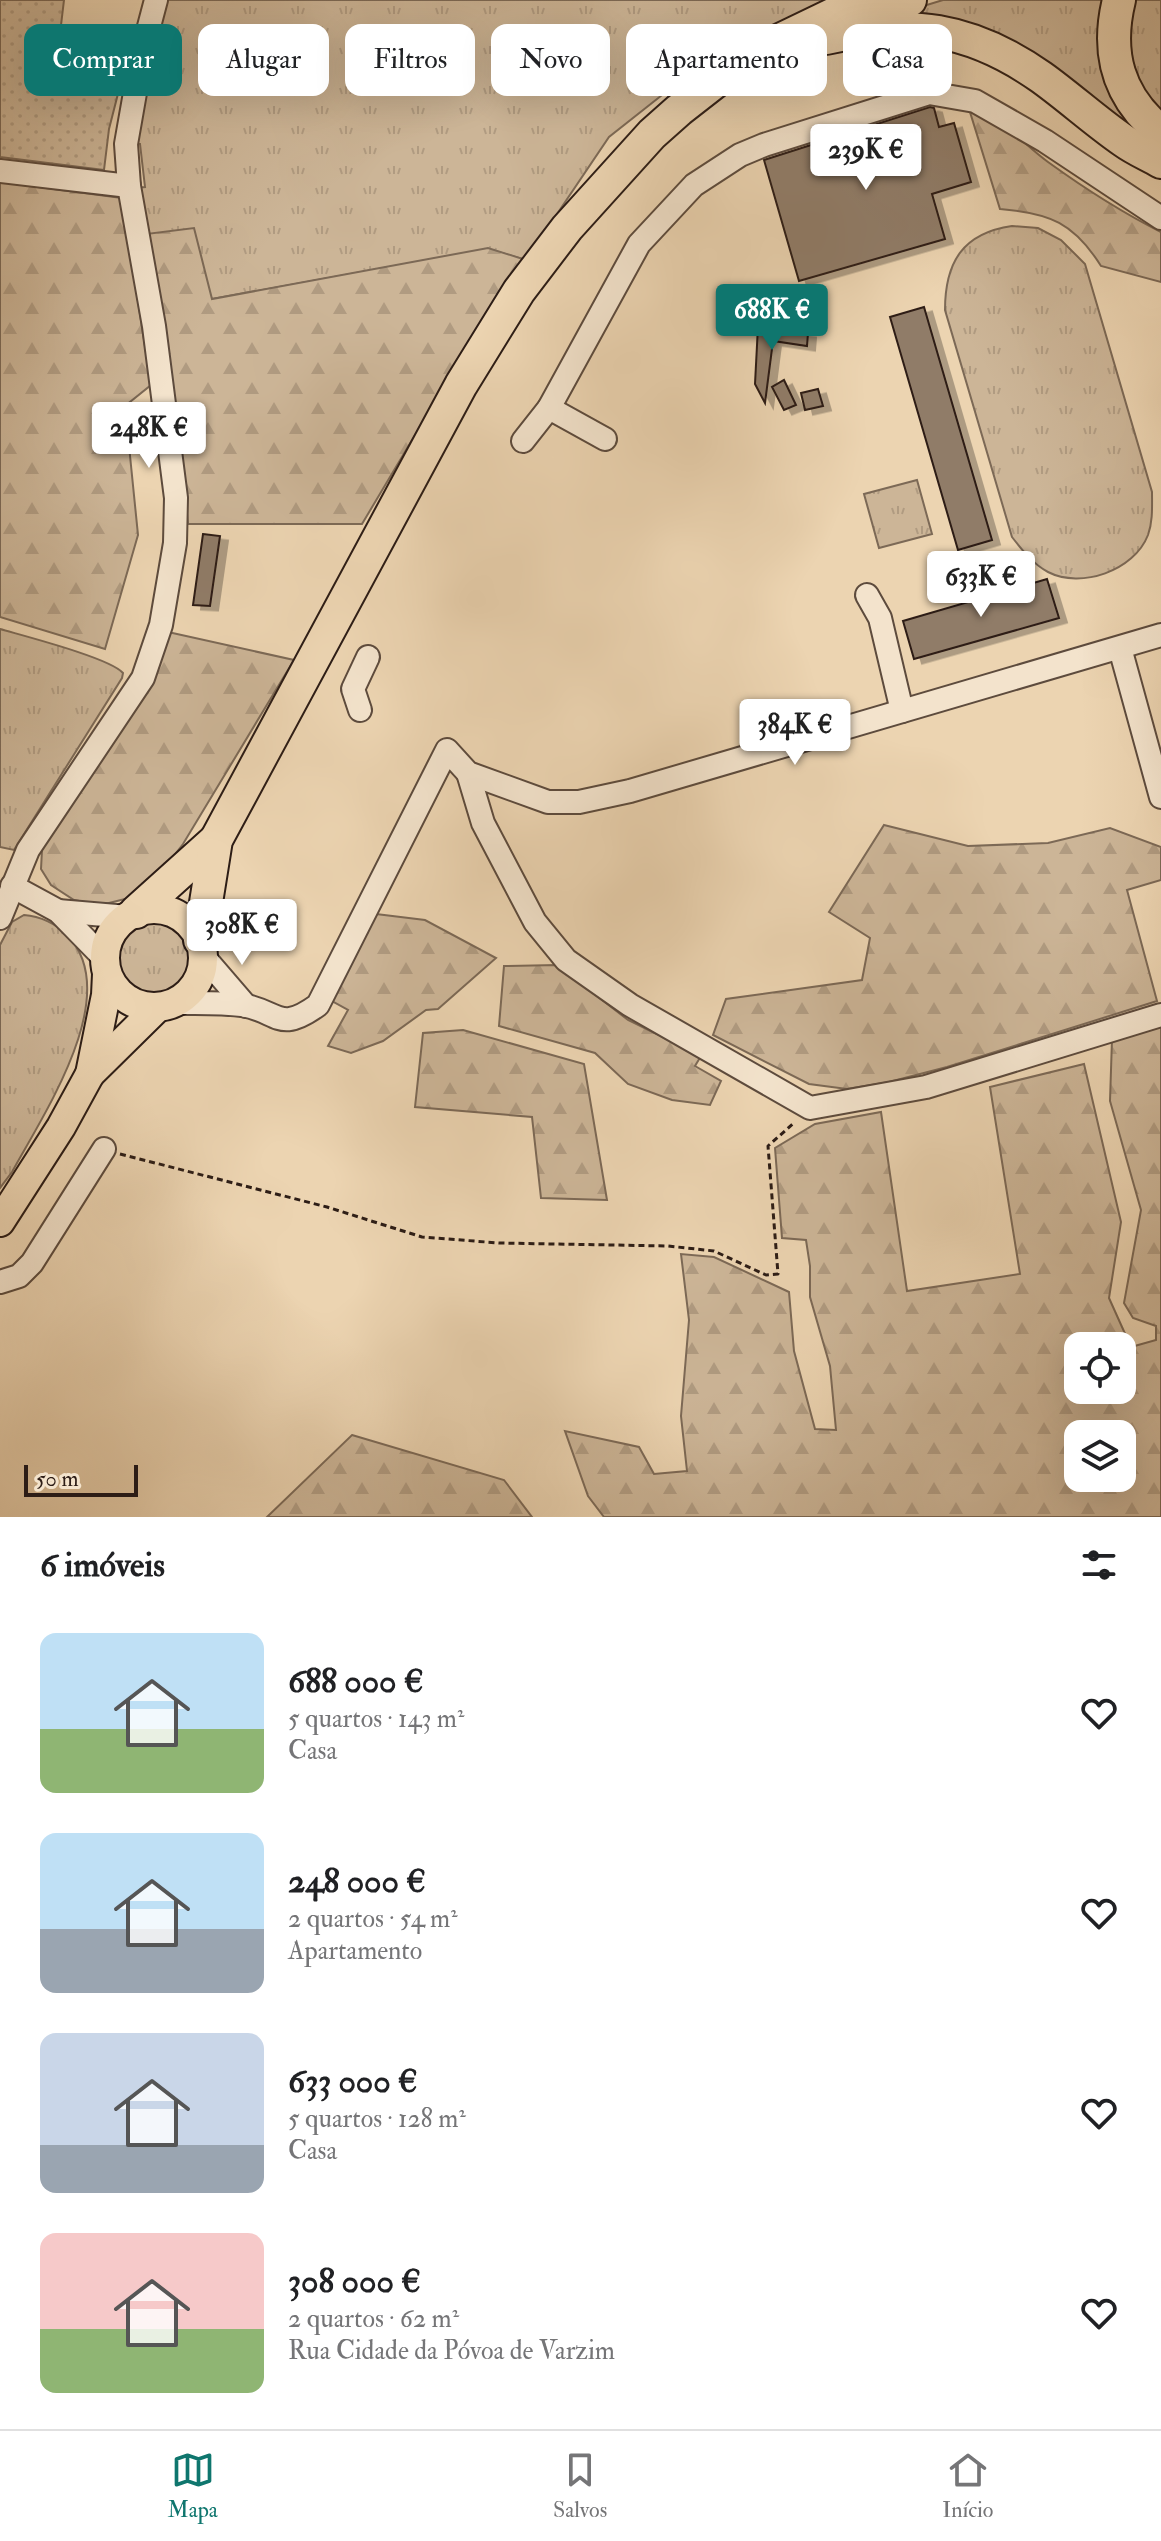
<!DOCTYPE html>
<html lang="pt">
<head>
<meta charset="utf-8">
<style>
	:root { --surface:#fff; --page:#f2f2f2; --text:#202124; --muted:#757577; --line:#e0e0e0; --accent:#0f766e }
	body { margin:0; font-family:"IM FELL Double Pica",serif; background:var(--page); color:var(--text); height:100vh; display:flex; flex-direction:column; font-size:30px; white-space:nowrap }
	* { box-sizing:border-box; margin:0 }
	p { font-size:26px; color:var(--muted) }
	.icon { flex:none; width:44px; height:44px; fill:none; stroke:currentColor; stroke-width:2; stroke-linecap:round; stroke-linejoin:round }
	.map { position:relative; height:1517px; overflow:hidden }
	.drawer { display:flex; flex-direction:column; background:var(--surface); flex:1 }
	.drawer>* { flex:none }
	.top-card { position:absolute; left:24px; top:24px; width:1114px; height:72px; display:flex; gap:16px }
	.tools { position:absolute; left:1064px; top:1332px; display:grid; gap:16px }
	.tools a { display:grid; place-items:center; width:72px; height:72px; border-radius:16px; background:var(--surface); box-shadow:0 8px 32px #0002; font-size:40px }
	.scale { position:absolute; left:24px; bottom:20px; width:114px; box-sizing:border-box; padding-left:8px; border:4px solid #2d1d16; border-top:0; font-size:22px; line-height:28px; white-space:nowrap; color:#2d1d16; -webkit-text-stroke:6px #f3e3cc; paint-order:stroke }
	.price { position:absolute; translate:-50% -68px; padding:0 18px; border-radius:8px; background:#fff; color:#222; font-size:26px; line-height:52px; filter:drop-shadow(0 2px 4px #0008) }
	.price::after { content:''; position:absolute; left:50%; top:48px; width:24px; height:18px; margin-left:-12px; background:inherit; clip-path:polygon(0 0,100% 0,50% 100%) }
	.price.current { background:var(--accent); color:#fff }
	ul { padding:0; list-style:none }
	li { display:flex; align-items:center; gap:24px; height:200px; padding:0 40px }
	li span { display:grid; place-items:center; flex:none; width:224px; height:160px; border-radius:16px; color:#555 }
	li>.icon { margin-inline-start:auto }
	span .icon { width:96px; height:96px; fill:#fffc; stroke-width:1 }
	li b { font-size:34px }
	h2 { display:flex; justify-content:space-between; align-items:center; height:96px; padding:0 40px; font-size:34px }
	.chip { padding:0 28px; border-radius:16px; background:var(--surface); box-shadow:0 8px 32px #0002; font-size:28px; line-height:72px }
	.chip.current { background:var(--accent); color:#fff }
	.menu { display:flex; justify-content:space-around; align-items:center; height:112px; border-top:2px solid var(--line); background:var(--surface); font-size:22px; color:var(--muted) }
	.menu a { display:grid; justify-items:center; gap:4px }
	.menu .current { color:var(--accent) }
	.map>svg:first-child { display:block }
</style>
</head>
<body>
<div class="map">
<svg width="1161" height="1517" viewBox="0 0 1161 1517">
	<defs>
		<pattern id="grass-tufts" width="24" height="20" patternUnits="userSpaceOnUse" patternTransform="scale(2)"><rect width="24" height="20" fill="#ccb597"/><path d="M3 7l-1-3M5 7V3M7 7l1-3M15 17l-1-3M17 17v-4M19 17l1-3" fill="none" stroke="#b09b81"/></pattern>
		<pattern id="forest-firs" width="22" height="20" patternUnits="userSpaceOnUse" patternTransform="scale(2)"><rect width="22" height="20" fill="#ccb597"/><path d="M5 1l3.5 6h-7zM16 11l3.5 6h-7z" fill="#b09b81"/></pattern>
		<pattern id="garden-dots" width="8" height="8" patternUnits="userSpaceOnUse" patternTransform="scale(2)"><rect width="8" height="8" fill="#ccb597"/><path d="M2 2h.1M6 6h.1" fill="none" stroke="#b09b81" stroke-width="1.8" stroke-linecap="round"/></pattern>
		<filter id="shadow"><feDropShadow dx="8" dy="4.5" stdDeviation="0" flood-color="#0004"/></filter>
	</defs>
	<rect width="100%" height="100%" fill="#ecd4b1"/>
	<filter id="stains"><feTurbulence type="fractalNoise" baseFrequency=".0025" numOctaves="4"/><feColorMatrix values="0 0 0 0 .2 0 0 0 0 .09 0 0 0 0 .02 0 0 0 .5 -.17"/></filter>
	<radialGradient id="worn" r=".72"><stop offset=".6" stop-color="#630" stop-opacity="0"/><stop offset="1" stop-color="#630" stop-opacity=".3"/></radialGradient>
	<g fill="url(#grass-tufts)" stroke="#7c6956" stroke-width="2">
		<path d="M 166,0 L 840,0 L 681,80 L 609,137 L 526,260 L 488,249 L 212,299 L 146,234 L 133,188 L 145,187 L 140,144 L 130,144 Z"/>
		<path d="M 943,0 L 1111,0 L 1161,153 L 1028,57 L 871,22 Z"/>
		<path d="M 1133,0 L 1161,0 L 1161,115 L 1146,102 L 1130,66 L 1126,24 Z"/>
		<path d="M 1012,226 L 1038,228 L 1061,240 L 1085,264 L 1152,492 C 1152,506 1153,521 1148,535 C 1134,571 1081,589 1048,572 C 1033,564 1022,550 1012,537 L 945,310 C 945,262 963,233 1012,226 Z"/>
		<path d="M 917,480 L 932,534 L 879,548 L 864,494 Z"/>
		<path d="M 0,629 C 24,636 110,658 123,673 L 122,678 L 14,850 L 0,847 Z"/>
		<path d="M 24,915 C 40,916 57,924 68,936 C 124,995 43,1115 12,1172 L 0,1188 L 0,945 L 12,922 Z"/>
		<circle cx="155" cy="957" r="39"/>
	</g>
	<g fill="url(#forest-firs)" stroke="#7c6956" stroke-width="2" fill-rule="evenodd">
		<path d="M 970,112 C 1009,121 1019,141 1048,162 C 1084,188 1121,212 1161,232 L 1161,282 L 1101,266 C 1074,223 1050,213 1000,209 Z"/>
		<path d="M 0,182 L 122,198 L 151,385 L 125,406 L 138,535 L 105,649 L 0,617 Z"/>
		<path d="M 194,228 L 212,299 L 488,248 L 526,260 L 477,331 L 362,524 L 188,524 L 184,482 L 146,234 Z"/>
		<path d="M 168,632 L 294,660 L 183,844 L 155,880 L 129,898 L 101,905 L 74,900 L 51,885 L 41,869 L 42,850 L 55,821 L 156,675 Z"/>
		<path d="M 884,825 L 968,846 L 1048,843 L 1110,828 L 1161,847 L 1161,880 L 1127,890 L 1157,1001 L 947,1067 L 889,1082 L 847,1089 L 809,1084 L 713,1035 L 726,999 L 862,980 L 870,938 L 829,912 Z"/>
		<path d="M 376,914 L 425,920 L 496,958 L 438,1009 L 426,1010 L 383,1041 L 351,1053 L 328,1046 L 348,1010 L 332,1001 Z"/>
		<path d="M 557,965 L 628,1020 L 701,1056 L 695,1066 L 721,1081 L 710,1105 L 672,1100 L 628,1084 L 595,1053 L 499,1026 L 504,966 Z"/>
		<path d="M 1161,1025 L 1161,1517 L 604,1517 L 588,1496 L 565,1431 L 639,1447 L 654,1474 L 687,1471 L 681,1416 L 689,1320 L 681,1254 L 714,1257 L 789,1292 L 794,1351 L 815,1429 L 836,1430 L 830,1366 L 810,1297 L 810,1266 L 806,1240 L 782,1238 L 775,1148 L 815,1124 L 881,1112 L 907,1291 L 1020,1274 L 990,1087 L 1084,1064 L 1121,1222 L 1109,1298 L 1131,1347 L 1156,1340 L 1156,1326 L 1133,1318 L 1124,1303 L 1141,1210 L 1110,1101 L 1112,1039 ZM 1078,1346 L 1122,1346 L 1122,1390 L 1078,1390 ZM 1078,1434 L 1122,1434 L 1122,1478 L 1078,1478 Z"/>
		<path d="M 463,1030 L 584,1064 L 607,1200 L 541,1198 L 532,1117 L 415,1107 L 423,1033 Z"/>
		<path d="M 352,1435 L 504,1480 L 532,1517 L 267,1517 Z"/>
	</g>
	<path fill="url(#garden-dots)" stroke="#7c6956" stroke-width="2" d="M 0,0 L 64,0 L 56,67 L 123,74 L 109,129 L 104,170 L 0,157 Z"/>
	<g fill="#907c67" stroke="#2d1d16" stroke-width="2" filter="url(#shadow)">
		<path d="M 59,36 L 114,43 L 110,73 L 56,67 Z"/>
		<path d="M 930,107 L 934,108 L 939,127 L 954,123 L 971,182 L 932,194 L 945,239 L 799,281 L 764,160 Z"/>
		<path d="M 924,307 L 992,540 L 958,550 L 890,317 Z"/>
		<path d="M 758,326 L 808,333 L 807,346 L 773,341 L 765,403 L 755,384 Z"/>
		<path d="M 784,380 L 796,405 L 784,410 L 772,387 Z"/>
		<path d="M 818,389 L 823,406 L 805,410 L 801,393 Z"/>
		<path d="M 203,534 L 220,536 L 210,606 L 193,605 Z"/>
		<path d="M 1047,579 L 1059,618 L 914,659 L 903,621 Z"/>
	</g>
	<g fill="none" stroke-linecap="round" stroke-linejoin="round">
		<g stroke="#5d4b3d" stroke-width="26">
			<g id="minor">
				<path d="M 0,171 L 129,186"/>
				<path d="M 549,408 L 605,439"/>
				<path d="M 523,441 L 549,408 L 639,244 L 694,185 L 740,155 L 764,145 L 929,93 L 975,101 L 1045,141 L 1161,218"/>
				<path d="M 867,595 L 880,618 L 902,711"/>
				<path d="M 1120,648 L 1161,797"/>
				<path d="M 360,710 L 353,689 L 368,657"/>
				<path d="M 468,773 L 483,823 L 535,922 L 566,960 L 630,1005 L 810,1108 L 926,1087 L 1161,1015"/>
				<path d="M 12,886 L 58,911 L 105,959"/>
				<path d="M 58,911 L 128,917"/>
				<path d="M 0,918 L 28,850 L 143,678 L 161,625 L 175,543 L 176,498 L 154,326 L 129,186 L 126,144 L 142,53 L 156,0"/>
				<path d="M 203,956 L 246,1006"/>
				<path d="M 172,1003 C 196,1003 219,1002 242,1005 C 279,1011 278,1034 318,1005 L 447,750 L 468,773 L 548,802 L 579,802 L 630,791 L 1161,635"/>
				<path d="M 0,1282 L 19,1276 L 32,1263 L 104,1149"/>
			</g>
		</g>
		<g stroke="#2d1d16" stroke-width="32">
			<g id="major">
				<circle cx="154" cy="958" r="49"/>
				<path d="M 90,1074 L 158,1007"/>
				<path d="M 0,1222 L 61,1127 L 90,1074 L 106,995 L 107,974"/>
			</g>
		</g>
		<g stroke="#2d1d16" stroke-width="36">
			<g id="highway">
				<path d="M 1119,0 C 1106,53 1118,97 1161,132"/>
				<path d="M 855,24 L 910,0"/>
				<path d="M 826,38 C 910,20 970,27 1041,77 C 1069,97 1095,121 1124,141 C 1135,149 1149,155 1161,162"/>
				<path d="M 136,912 L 216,840"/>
				<path d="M 200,940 L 216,840 L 461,385 L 519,291 L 567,228 L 652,134 L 679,110 L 720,78 L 776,42 L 863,0"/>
			</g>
		</g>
		<path stroke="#2d1d16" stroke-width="3" stroke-dasharray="6 4" stroke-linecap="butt" d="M 120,1154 L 327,1207 L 422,1237 L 499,1243 L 668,1246 L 714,1251 L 766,1275 L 778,1274 L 768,1146 L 795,1122"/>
		<use href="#minor" stroke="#f3e3cc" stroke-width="22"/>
		<use href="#major" stroke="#ecd4b1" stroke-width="28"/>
		<use href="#highway" stroke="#ecd4b1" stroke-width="32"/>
	</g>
	<rect width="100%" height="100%" filter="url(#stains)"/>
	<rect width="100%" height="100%" fill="url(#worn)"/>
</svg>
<div class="tools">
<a><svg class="icon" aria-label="locate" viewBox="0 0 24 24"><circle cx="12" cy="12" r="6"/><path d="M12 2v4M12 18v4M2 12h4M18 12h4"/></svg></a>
<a><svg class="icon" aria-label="layers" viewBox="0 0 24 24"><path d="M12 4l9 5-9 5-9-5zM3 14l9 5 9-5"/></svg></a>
</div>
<div class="scale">50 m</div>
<b class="price" style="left:866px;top:192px">239K €</b>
<b class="price current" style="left:772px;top:352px">688K €</b>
<b class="price" style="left:149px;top:470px">248K €</b>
<b class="price" style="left:981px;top:619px">633K €</b>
<b class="price" style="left:795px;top:767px">384K €</b>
<b class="price" style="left:242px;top:967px">308K €</b>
<div class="top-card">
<a class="chip current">Comprar</a>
<a class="chip">Alugar</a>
<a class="chip">Filtros</a>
<a class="chip">Novo</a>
<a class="chip">Apartamento</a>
<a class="chip">Casa</a>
</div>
</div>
<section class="drawer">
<h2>6 imóveis<svg class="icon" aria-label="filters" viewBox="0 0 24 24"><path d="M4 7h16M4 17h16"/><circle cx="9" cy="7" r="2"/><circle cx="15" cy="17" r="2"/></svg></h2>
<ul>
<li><span style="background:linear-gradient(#bfe0f5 60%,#8fb573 0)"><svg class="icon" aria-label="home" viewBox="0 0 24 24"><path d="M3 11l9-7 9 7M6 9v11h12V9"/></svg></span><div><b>688 000 €</b><p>5 quartos · 143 m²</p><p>Casa</p></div><svg class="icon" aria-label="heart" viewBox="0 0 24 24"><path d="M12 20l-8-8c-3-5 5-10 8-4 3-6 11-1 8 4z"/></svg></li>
<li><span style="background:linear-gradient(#bfe0f5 60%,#9aa5b1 0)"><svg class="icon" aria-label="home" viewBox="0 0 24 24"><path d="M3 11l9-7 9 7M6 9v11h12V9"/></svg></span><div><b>248 000 €</b><p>2 quartos · 54 m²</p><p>Apartamento</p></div><svg class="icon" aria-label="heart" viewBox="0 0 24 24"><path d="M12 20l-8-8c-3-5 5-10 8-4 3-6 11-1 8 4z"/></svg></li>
<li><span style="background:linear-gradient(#c9d6e8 70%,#9aa5b1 0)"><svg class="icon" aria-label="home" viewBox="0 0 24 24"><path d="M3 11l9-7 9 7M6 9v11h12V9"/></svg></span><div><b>633 000 €</b><p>5 quartos · 128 m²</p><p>Casa</p></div><svg class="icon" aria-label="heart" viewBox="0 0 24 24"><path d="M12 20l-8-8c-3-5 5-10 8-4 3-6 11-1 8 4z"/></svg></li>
<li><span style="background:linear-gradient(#f6c9c9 60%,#8fb573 0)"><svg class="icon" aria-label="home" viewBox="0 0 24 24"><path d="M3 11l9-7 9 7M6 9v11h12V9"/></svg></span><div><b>308 000 €</b><p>2 quartos · 62 m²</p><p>Rua Cidade da Póvoa de Varzim</p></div><svg class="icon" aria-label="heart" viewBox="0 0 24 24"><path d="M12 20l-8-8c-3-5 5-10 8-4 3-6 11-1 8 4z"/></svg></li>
</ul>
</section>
<nav class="menu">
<a class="current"><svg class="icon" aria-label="map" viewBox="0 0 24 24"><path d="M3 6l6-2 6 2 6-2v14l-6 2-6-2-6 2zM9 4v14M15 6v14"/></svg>Mapa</a>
<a><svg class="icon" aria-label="saved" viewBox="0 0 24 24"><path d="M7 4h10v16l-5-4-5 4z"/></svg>Salvos</a>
<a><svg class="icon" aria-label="home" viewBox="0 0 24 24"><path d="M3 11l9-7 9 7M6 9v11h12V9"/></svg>Início</a>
</nav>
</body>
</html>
